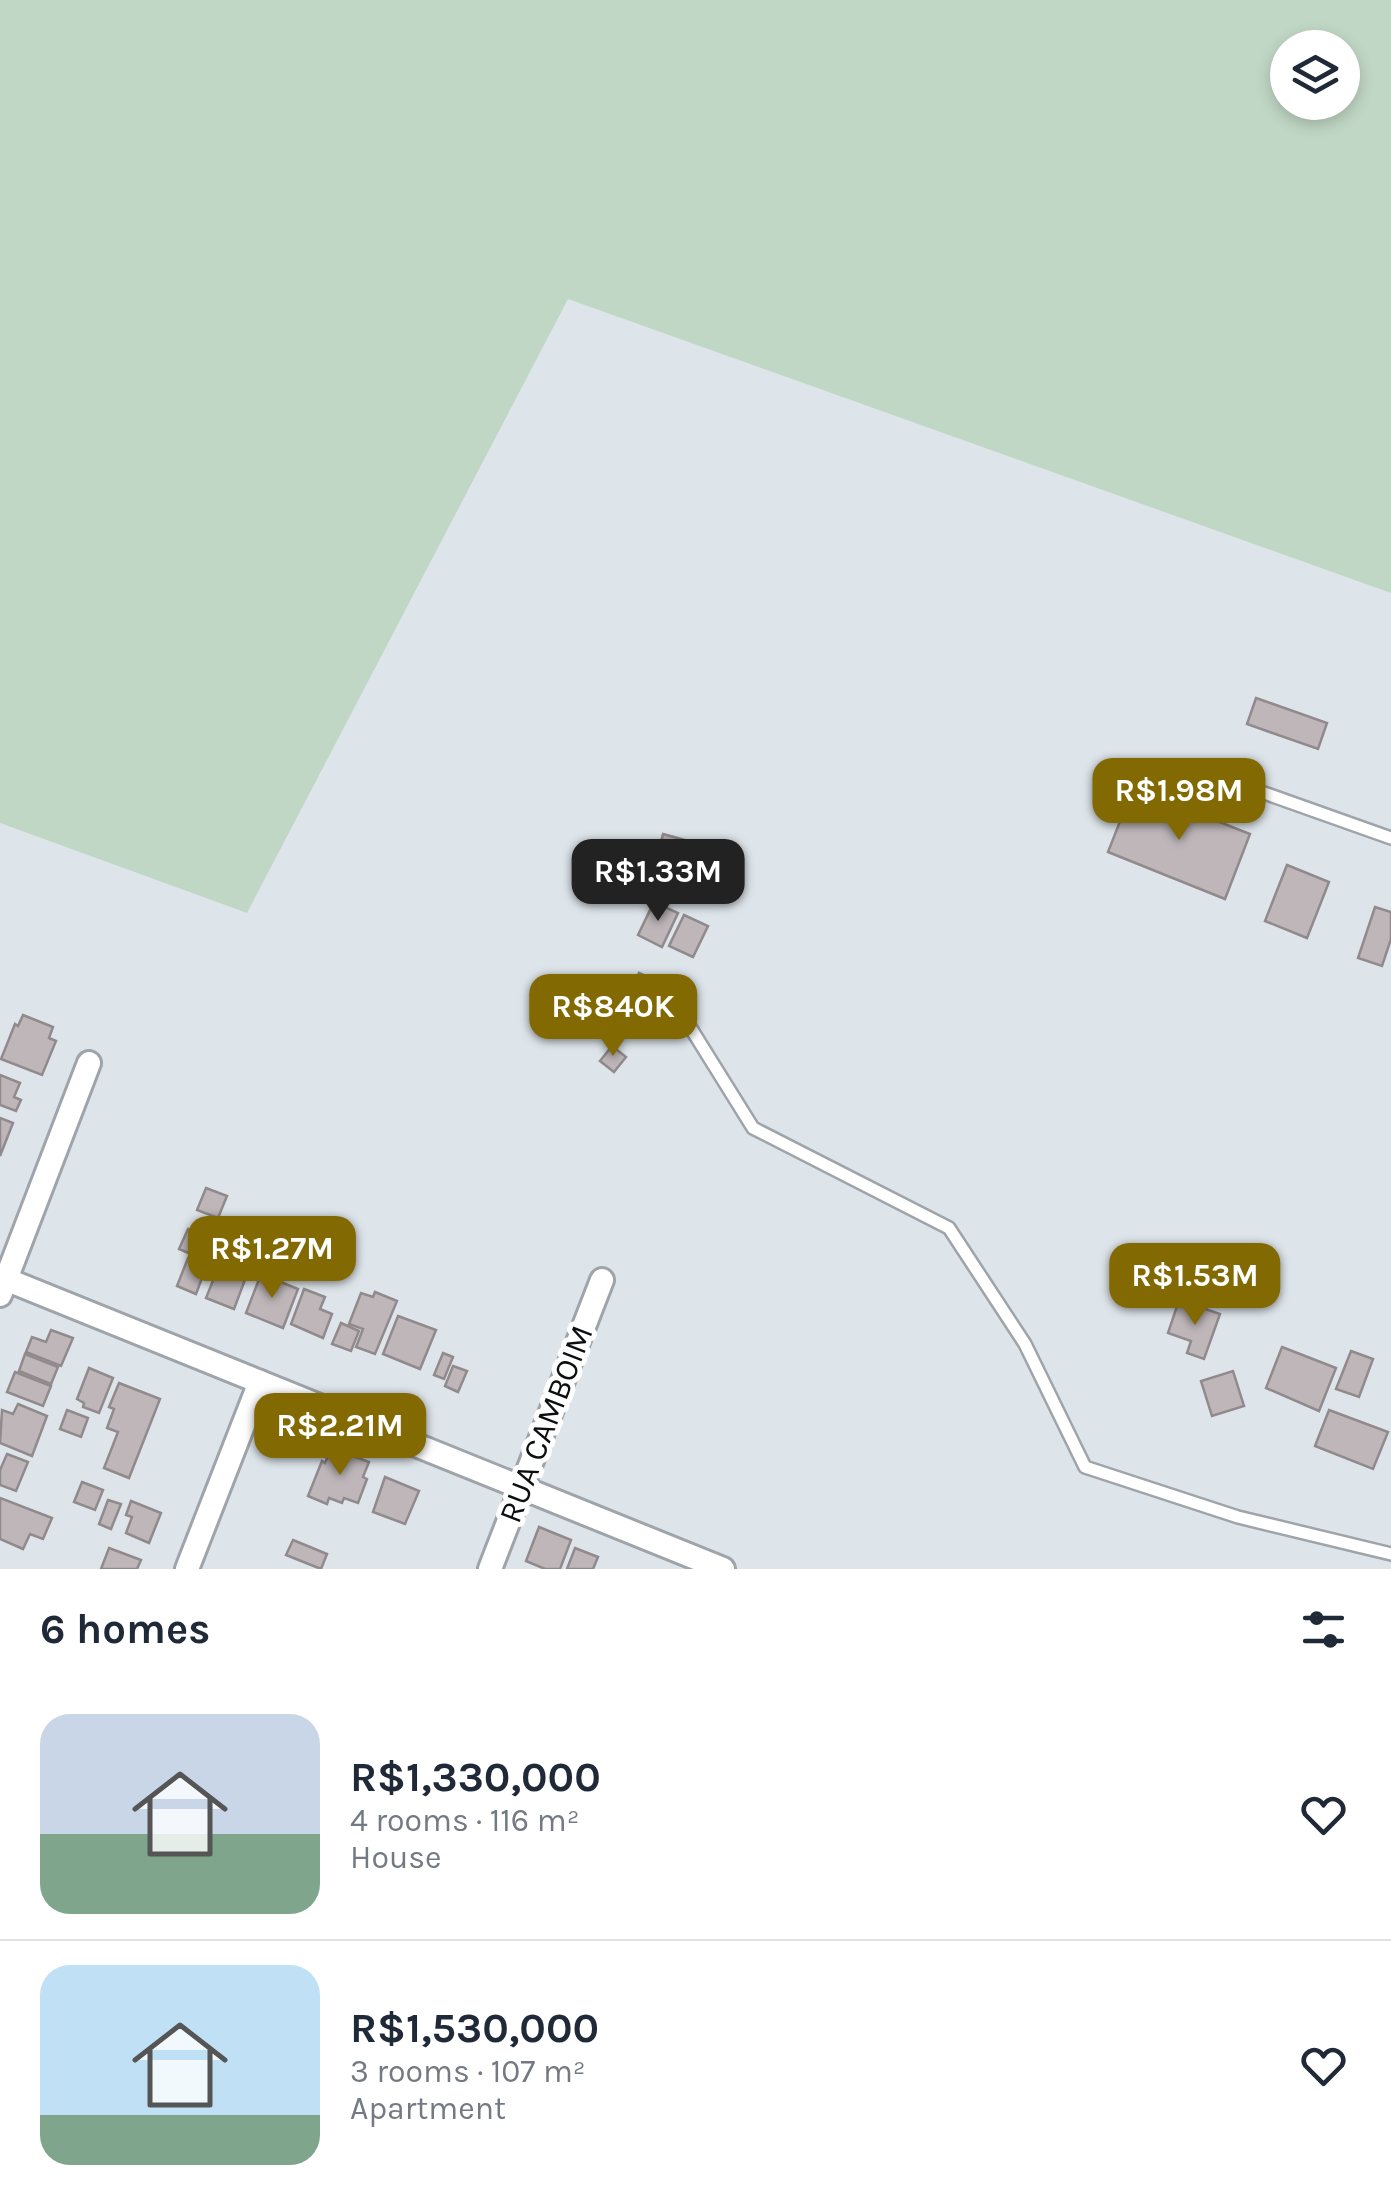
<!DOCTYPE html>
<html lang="en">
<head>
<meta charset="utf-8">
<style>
	:root { --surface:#fff; --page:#f2f2f3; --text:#1f2937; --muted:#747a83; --line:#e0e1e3; --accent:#836901 }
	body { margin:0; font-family:Karla,sans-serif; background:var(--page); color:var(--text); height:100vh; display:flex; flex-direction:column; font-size:38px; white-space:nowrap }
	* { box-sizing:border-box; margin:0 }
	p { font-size:32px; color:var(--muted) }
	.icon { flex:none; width:55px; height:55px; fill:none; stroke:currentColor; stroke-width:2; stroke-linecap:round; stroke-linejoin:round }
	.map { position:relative; height:1569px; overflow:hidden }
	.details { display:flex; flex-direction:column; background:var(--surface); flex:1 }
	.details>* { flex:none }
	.tools { position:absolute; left:1270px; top:30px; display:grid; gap:20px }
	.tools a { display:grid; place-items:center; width:90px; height:90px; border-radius:50%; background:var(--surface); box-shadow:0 5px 15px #0003; font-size:50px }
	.price { position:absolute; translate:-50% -85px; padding:0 22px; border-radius:20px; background:var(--accent); color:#fff; font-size:32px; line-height:65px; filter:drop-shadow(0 2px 5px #0008) }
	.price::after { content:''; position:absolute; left:50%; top:60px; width:30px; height:22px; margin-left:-15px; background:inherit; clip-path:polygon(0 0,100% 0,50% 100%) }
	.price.on { background:#222; color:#fff }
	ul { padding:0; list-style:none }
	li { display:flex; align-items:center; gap:30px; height:250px; padding:0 40px }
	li+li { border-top:2px solid var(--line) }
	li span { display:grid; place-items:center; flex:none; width:280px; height:200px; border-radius:30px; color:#555 }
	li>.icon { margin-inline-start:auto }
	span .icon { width:120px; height:120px; fill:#fffc; stroke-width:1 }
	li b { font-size:42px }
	h2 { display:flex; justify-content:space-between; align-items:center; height:120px; padding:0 40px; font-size:42px }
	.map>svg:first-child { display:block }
</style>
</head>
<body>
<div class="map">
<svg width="1391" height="1569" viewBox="0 0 1391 1569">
	<rect width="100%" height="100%" fill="#dee5ea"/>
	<path fill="#c1d7c5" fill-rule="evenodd" d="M 0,0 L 1391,0 L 1391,593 L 568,299 L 247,913 L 0,823 ZM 1288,48 L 1342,48 L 1342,102 L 1288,102 Z"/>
	<g fill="#beb6b8" stroke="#918a8c" stroke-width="2.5">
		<path d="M 1256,698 L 1327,723 L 1318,749 L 1247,724 Z"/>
		<path d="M 1133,788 L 1250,834 L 1225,899 L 1108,852 Z"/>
		<path d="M 663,834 L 688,841 L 682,865 L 657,858 Z"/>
		<path d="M 1287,865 L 1329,882 L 1307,938 L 1265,921 Z"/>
		<path d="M 654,902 L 678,913 L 662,947 L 638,935 Z"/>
		<path d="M 1375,907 L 1391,912 L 1391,939 L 1382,966 L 1358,958 Z"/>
		<path d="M 684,915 L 708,926 L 693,957 L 669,946 Z"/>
		<path d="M 639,973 L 672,988 L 655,1024 L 637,1015 L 629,1033 L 614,1026 Z"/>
		<path d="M 559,990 L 580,998 L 570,1024 L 549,1015 Z"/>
		<path d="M 23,1015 L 53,1027 L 49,1038 L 56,1041 L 42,1075 L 1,1059 L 15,1024 L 18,1026 Z"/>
		<path d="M 612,1046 L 626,1057 L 614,1072 L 600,1061 Z"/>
		<path d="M 0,1075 L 20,1083 L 14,1097 L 21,1100 L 16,1111 L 0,1105 Z"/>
		<path d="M 0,1118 L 13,1123 L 0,1156 Z"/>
		<path d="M 206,1188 L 227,1196 L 218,1218 L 197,1210 Z"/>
		<path d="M 188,1229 L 199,1233 L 191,1254 L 179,1249 Z"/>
		<path d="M 188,1258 L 207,1265 L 196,1294 L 177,1286 Z"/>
		<path d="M 222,1258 L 249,1269 L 234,1309 L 206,1298 Z"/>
		<path d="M 261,1274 L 298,1289 L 283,1328 L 246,1313 Z"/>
		<path d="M 304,1289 L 325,1297 L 320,1309 L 332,1314 L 323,1338 L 291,1324 Z"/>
		<path d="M 375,1292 L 397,1301 L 375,1354 L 356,1347 L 363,1329 L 349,1324 L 361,1293 L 373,1297 Z"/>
		<path d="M 1178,1303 L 1190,1307 L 1191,1304 L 1220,1314 L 1204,1359 L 1187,1353 L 1191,1341 L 1168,1333 Z"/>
		<path d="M 398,1316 L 436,1330 L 420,1369 L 383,1354 Z"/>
		<path d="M 341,1323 L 359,1331 L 351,1351 L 332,1344 Z"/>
		<path d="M 51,1330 L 73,1338 L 61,1366 L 26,1352 L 32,1337 L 46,1342 Z"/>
		<path d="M 1282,1347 L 1336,1368 L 1319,1411 L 1266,1388 Z"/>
		<path d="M 1351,1351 L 1373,1359 L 1359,1397 L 1336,1389 Z"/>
		<path d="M 443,1353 L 453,1357 L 444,1379 L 434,1375 Z"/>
		<path d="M 25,1354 L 58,1367 L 51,1384 L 19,1371 Z"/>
		<path d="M 453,1366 L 467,1371 L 458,1392 L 445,1386 Z"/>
		<path d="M 89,1368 L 113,1378 L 99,1413 L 83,1407 L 84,1403 L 77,1399 Z"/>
		<path d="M 1233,1371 L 1244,1406 L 1212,1416 L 1201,1381 Z"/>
		<path d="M 15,1372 L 51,1386 L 43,1406 L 7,1392 Z"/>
		<path d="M 119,1383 L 160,1399 L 129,1478 L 104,1468 L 118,1432 L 107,1428 L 114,1409 L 109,1407 Z"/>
		<path d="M 18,1404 L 47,1416 L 32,1456 L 0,1443 L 2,1410 L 13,1414 Z"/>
		<path d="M 67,1410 L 88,1418 L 81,1437 L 60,1429 Z"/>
		<path d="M 1329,1410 L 1388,1432 L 1373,1469 L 1315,1446 Z"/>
		<path d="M 331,1448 L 369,1462 L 363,1477 L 367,1479 L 358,1503 L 344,1498 L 342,1503 L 329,1498 L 327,1504 L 308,1496 L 322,1461 L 325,1463 Z"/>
		<path d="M 7,1454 L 28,1462 L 16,1491 L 0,1485 L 0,1470 Z"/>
		<path d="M 385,1477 L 419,1491 L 405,1524 L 373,1512 Z"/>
		<path d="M 82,1482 L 103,1490 L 95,1510 L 74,1502 Z"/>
		<path d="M 0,1498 L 52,1518 L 43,1539 L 30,1534 L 23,1549 L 0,1539 Z"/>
		<path d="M 108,1500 L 121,1504 L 111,1529 L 99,1524 Z"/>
		<path d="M 131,1501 L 161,1513 L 149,1543 L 126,1533 L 132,1517 L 126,1515 Z"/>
		<path d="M 539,1527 L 571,1540 L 560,1569 L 545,1569 L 526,1561 Z"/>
		<path d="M 293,1540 L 327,1554 L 321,1569 L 286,1555 Z"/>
		<path d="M 109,1548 L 141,1560 L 137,1569 L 101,1569 Z"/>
		<path d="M 575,1548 L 598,1557 L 593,1569 L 567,1569 Z"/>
	</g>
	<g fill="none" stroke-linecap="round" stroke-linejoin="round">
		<g stroke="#9ea4a9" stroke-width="16">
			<g id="service">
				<path d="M 1205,772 L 1391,838"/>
				<path d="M 682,1014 L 753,1128 L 949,1228 L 1025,1344 L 1085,1467 L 1238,1517 L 1391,1554"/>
			</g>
		</g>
		<g stroke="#9ea4a9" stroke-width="28">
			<g id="minor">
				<path d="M 0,1277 L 723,1569"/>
				<path d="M 0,1295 L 89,1063"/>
				<path d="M 187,1569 L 260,1382"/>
				<path d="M 490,1569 L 602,1280"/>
			</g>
		</g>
		<use href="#service" stroke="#fff" stroke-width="11"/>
		<use href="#minor" stroke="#fff" stroke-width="22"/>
	</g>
	<g text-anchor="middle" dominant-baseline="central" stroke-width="10" stroke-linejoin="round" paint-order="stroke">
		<g font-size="32" fill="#0c0f10" stroke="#fff">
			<text transform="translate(546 1424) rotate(-69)">RUA CAMBOIM</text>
		</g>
	</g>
</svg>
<div class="tools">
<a><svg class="icon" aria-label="layers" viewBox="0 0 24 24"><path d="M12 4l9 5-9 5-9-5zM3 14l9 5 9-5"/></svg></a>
</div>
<b class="price" style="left:1179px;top:843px">R$1.98M</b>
<b class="price on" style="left:658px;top:924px">R$1.33M</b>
<b class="price" style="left:613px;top:1059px">R$840K</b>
<b class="price" style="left:272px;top:1301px">R$1.27M</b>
<b class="price" style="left:1195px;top:1328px">R$1.53M</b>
<b class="price" style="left:340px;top:1478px">R$2.21M</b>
</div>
<section class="details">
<h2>6 homes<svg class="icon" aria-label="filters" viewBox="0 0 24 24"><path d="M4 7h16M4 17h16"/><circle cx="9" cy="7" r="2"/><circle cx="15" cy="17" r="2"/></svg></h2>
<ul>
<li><span style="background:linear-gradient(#c9d6e8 60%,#7fa58c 0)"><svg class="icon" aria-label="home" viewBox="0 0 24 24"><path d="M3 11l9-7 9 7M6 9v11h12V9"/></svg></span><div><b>R$1,330,000</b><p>4 rooms · 116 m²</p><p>House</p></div><svg class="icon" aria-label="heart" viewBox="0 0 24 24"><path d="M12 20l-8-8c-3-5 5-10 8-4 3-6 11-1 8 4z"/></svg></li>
<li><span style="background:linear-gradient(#bfe0f5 75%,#7fa58c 0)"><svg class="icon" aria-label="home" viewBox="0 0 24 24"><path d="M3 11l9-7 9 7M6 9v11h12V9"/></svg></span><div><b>R$1,530,000</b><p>3 rooms · 107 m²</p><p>Apartment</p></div><svg class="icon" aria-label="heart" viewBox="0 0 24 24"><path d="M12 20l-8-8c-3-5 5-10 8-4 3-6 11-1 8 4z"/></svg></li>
</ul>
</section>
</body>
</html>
